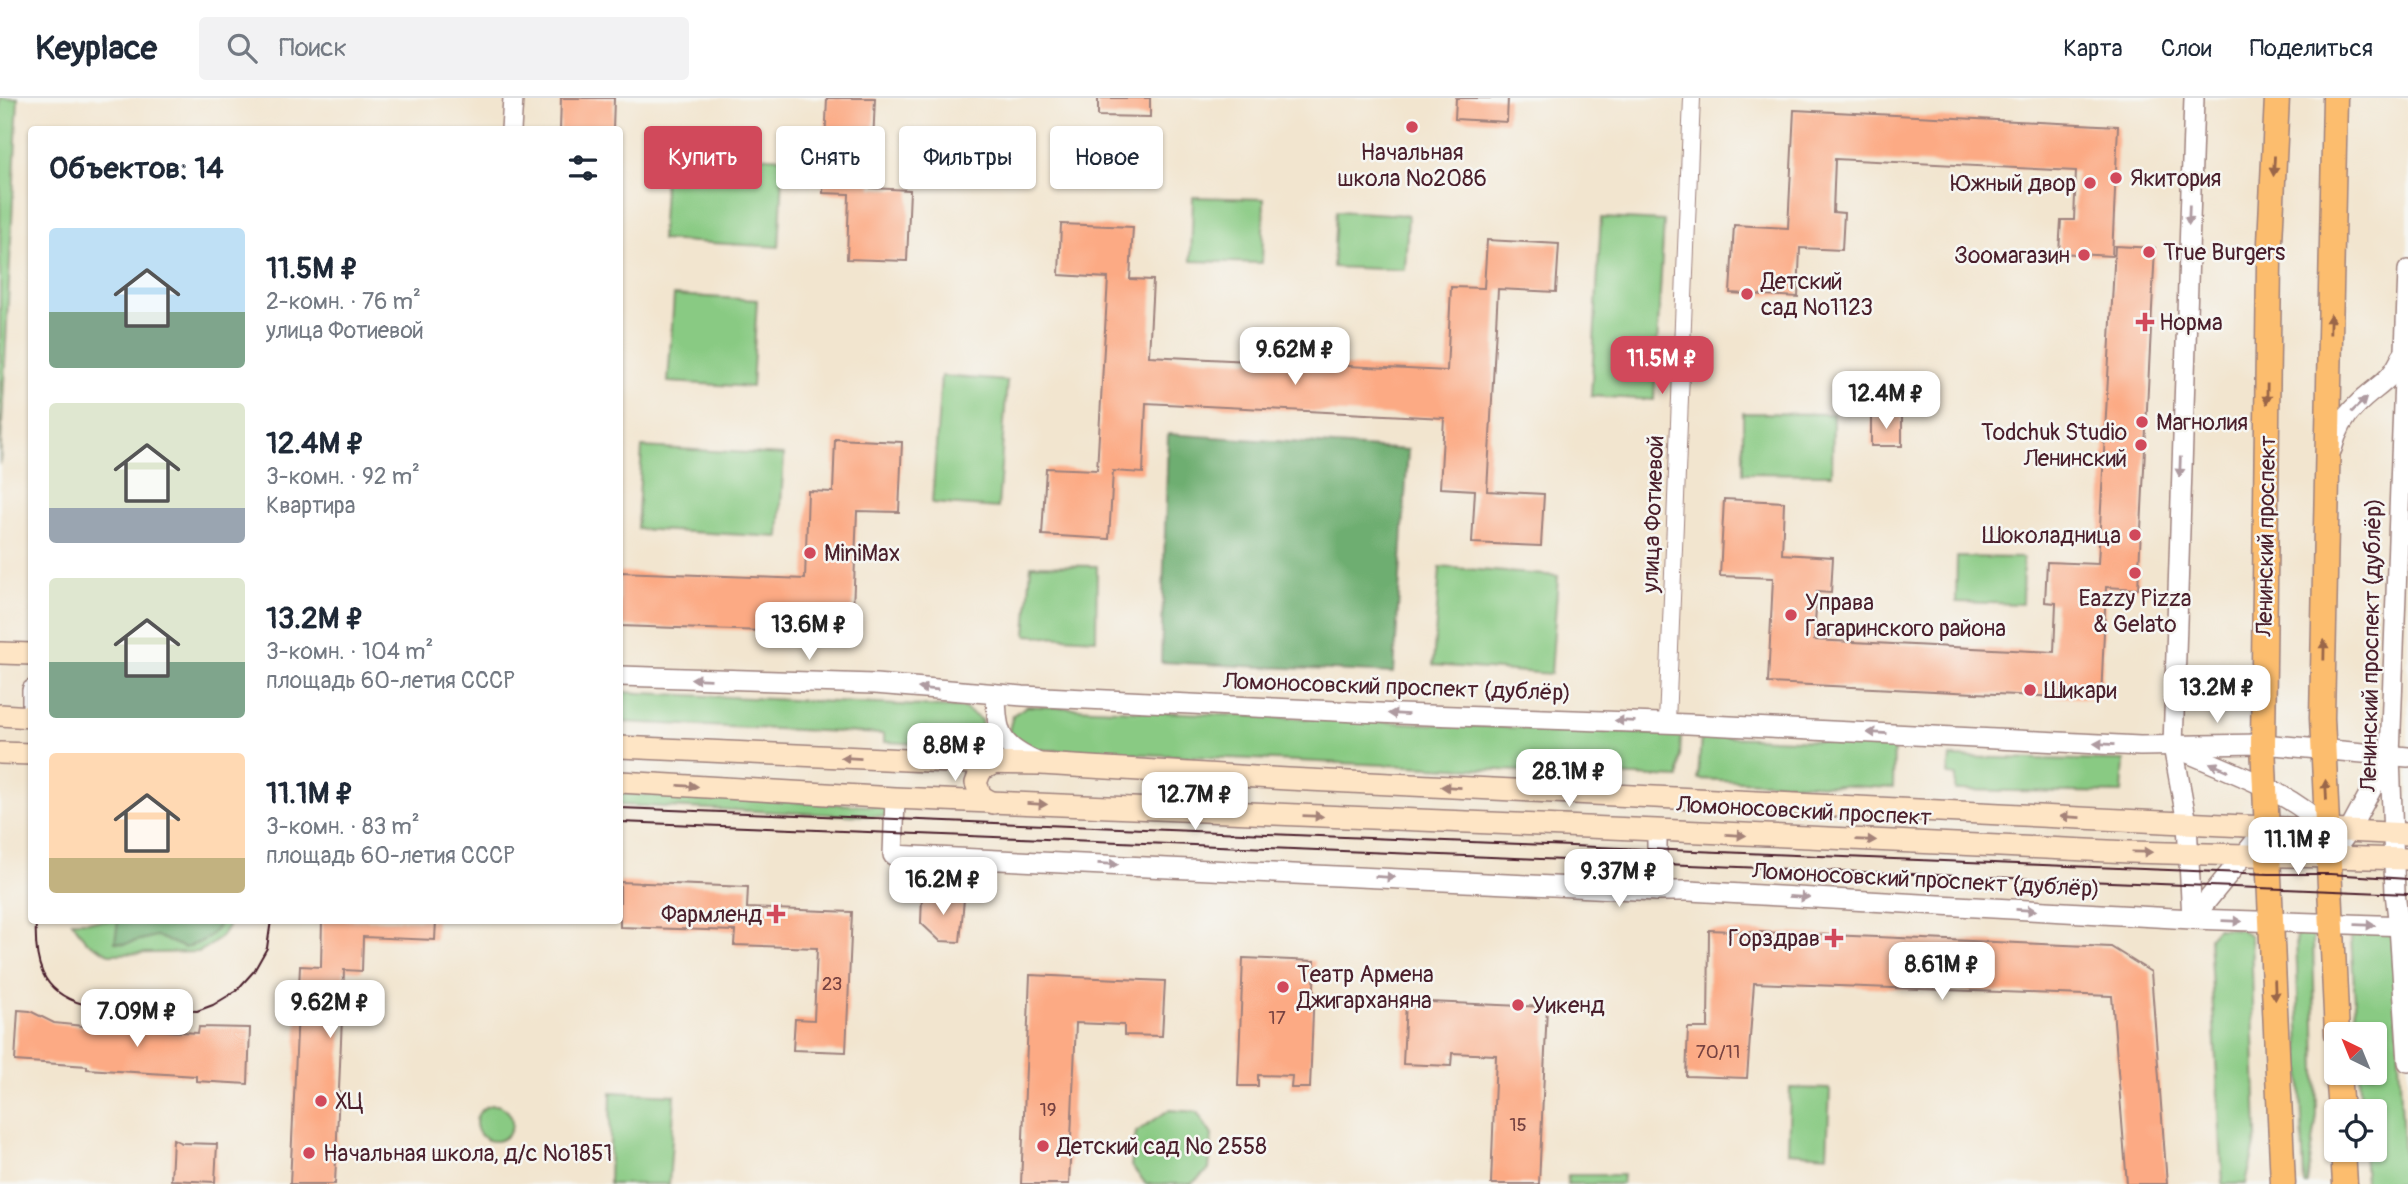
<!DOCTYPE html>
<html lang="ru">
<head>
<meta charset="utf-8">
<style>
	:root { --surface:#fff; --page:#f2f2f3; --text:#1f2937; --muted:#747a83; --line:#e0e1e3; --accent:#d1495b }
	body { margin:0; font-family:Pangolin,sans-serif; background:var(--page); color:var(--text); height:100vh; display:flex; flex-direction:column; font-size:26px; white-space:nowrap }
	* { box-sizing:border-box; margin:0 }
	p { font-size:23px; color:var(--muted) }
	.icon { flex:none; width:38px; height:38px; fill:none; stroke:currentColor; stroke-width:2; stroke-linecap:round; stroke-linejoin:round }
	.map { position:relative; flex:1; overflow:hidden }
	.sheet { position:absolute; left:28px; top:28px; width:595px; height:798px; display:flex; flex-direction:column; background:var(--surface); border-radius:7px; box-shadow:0 2px 5px #0004 }
	.sheet>* { flex:none }
	.guide { position:absolute; left:644px; top:28px; width:665px; height:63px; display:flex; gap:14px }
	.needle { width:46px; rotate:317deg }
	.fabs { position:absolute; left:2324px; top:924px; display:grid; gap:14px }
	.fabs a { display:grid; place-items:center; width:63px; height:63px; border-radius:7px; background:var(--surface); box-shadow:0 2px 5px #0004; font-size:35px }
	.price { position:absolute; translate:-50% -60px; padding:0 16px; border-radius:14px; background:#fff; color:#222; font-size:23px; line-height:46px; filter:drop-shadow(0 2px 4px #0008) }
	.price::after { content:''; position:absolute; left:50%; top:42px; width:21px; height:16px; margin-left:-10px; background:inherit; clip-path:polygon(0 0,100% 0,50% 100%) }
	.price.current { background:var(--accent); color:#fff }
	ul { padding:0; list-style:none }
	li { display:flex; align-items:center; gap:21px; height:175px; padding:0 21px }
	li span { display:grid; place-items:center; flex:none; width:196px; height:140px; border-radius:7px; color:#555 }
	li>.icon { margin-inline-start:auto }
	span .icon { width:84px; height:84px; fill:#fffc; stroke-width:1 }
	li b { font-size:30px }
	h2 { display:flex; justify-content:space-between; align-items:center; height:84px; padding:0 21px; font-size:30px }
	.tag { padding:0 24px; border-radius:7px; background:var(--surface); box-shadow:0 2px 5px #0004; font-size:24px; line-height:63px }
	.tag.current { background:var(--accent); color:#fff }
	header { display:flex; align-items:center; gap:42px; box-sizing:border-box; height:98px; padding:0 35px; background:var(--surface); border-bottom:2px solid var(--line) }
	header strong { font-size:33px }
	nav { display:flex; gap:38px; margin-inline-start:auto; font-size:24px }
	.search { width:490px; height:63px; background:var(--page); display:flex; align-items:center; gap:18px; box-sizing:border-box; padding:0 24px; border-radius:7px; color:var(--muted); font-size:26px }
	.map>svg:first-child { display:block }
</style>
</head>
<body>
<header>
<strong>Keyplace</strong>
<div class="search"><svg class="icon" aria-label="search" viewBox="0 0 24 24"><circle cx="10" cy="10" r="6"/><path d="M15 15l6 6"/></svg>Поиск</div>
<nav><a>Карта</a><a>Слои</a><a>Поделиться</a></nav>
</header>
<div class="map">
<svg width="2408" height="1086" viewBox="0 0 2408 1086">
	<rect width="100%" height="100%" fill="#f6f6f2"/>
	<filter id="ink" filterUnits="userSpaceOnUse"><feTurbulence type="fractalNoise" baseFrequency=".0143" numOctaves="2"/><feDisplacementMap in="SourceGraphic" scale="14" xChannelSelector="R" yChannelSelector="G"/><feConvolveMatrix kernelMatrix="1 2 1 2 8 2 1 2 1" color-interpolation-filters="sRGB"/></filter>
	<filter id="wash" filterUnits="userSpaceOnUse"><feTurbulence type="fractalNoise" baseFrequency=".00686" numOctaves="4" result="noise"/><feDisplacementMap in="SourceGraphic" scale="28" xChannelSelector="R" yChannelSelector="G"/><feGaussianBlur stdDeviation="1.57" result="paint"/><feColorMatrix in="noise" values="0 0 0 0 0 0 0 0 0 0 0 0 0 0 0 0 0 1.4 0 .05"/><feComposite in="paint" operator="in"/></filter>
	<g filter="url(#wash)">
		<rect width="100%" height="100%" fill="#f2e5cf"/>
		<g fill="#89ca83" stroke="#6a7457" stroke-width="2">
			<path d="M 0,0 L 18,0 L 0,367 Z"/>
			<path d="M 666,53 L 784,60 L 779,149 L 661,142 Z"/>
			<path d="M 1193,99 L 1264,101 L 1262,165 L 1191,163 Z"/>
			<path d="M 1336,113 L 1408,117 L 1405,172 L 1333,169 Z"/>
			<path d="M 1601,120 L 1664,123 L 1654,302 L 1591,298 Z"/>
			<path d="M 674,197 L 757,202 L 752,289 L 668,284 Z"/>
			<path d="M 941,278 L 1007,283 L 998,410 L 932,405 Z"/>
			<path d="M 1743,315 L 1833,316 L 1832,376 L 1743,375 Z"/>
			<path d="M 642,349 L 784,357 L 779,439 L 637,431 Z"/>
			<path d="M 1957,459 L 2023,460 L 2022,506 L 1956,504 Z"/>
			<path d="M 1031,467 L 1097,468 L 1096,541 L 1026,537 Z"/>
			<path d="M 1440,469 L 1558,478 L 1551,576 L 1433,567 Z"/>
			<path d="M 620,594 L 964,610 L 981,622 C 984,636 976,643 963,648 L 884,644 L 884,636 L 620,624 Z"/>
			<path d="M 1027,608 L 1681,637 L 1679,680 L 1026,651 L 1020,649 L 1009,632 L 1013,617 Z"/>
			<path d="M 1701,638 L 1894,646 L 1893,690 L 1698,681 Z"/>
			<path d="M 1950,659 L 2124,663 L 2122,695 L 1955,692 L 1956,678 L 1948,677 Z"/>
			<path d="M 620,695 L 891,709 L 891,719 L 620,707 Z"/>
			<path d="M 72,823 L 230,823 C 224,839 213,847 198,854 L 109,856 L 86,843 Z"/>
			<path d="M 2217,830 L 2240,831 L 2251,838 L 2257,1038 L 2246,1086 L 2223,1086 L 2209,839 Z"/>
			<path d="M 2360,830 L 2393,834 L 2405,1086 L 2365,1086 L 2363,1052 L 2375,1052 L 2375,1013 L 2361,1013 L 2359,975 L 2375,975 L 2375,936 L 2357,936 L 2351,839 Z"/>
			<path d="M 2300,834 L 2311,836 L 2313,839 L 2317,1017 L 2307,1086 L 2304,1086 L 2296,838 Z"/>
			<path d="M 1790,990 L 1830,991 L 1827,1057 L 1788,1054 Z"/>
			<path d="M 611,994 L 675,997 L 669,1086 L 609,1086 Z"/>
			<circle cx="494" cy="1025" r="18"/>
			<path d="M 1169,1012 L 1197,1014 L 1212,1037 L 1209,1072 L 1191,1086 L 1146,1086 L 1131,1068 L 1136,1034 Z"/>
			<path d="M 1568,1077 L 1623,1077 L 1622,1086 L 1567,1086 Z"/>
		</g>
		<g fill="#6eae71" stroke="#5c664e" stroke-width="2">
			<path d="M 1168,336 L 1408,352 L 1394,575 L 1161,564 Z"/>
			<path d="M 118,823 L 118,822 L 220,823 C 214,839 200,845 185,850 L 156,838 L 125,846 L 115,844 Z"/>
		</g>
		<g id="blocks">
			<g fill="#fcaa84">
				<path d="M 561,0 L 614,0 L 613,32 L 560,32 Z"/>
				<path d="M 827,0 L 875,0 L 871,90 L 910,92 L 907,163 L 847,161 L 849,96 L 823,95 Z"/>
				<path d="M 1098,0 L 1150,0 L 1150,19 L 1098,18 Z"/>
				<path d="M 1456,0 L 1508,0 L 1507,24 L 1455,21 Z"/>
				<path d="M 1794,12 L 2118,28 L 2112,158 L 2059,155 L 2061,122 L 2074,122 L 2076,73 L 1835,61 L 1833,114 L 1844,115 L 1842,152 L 1800,150 L 1798,199 L 1730,195 L 1734,127 L 1788,130 Z"/>
				<path d="M 1061,126 L 1133,129 L 1130,181 L 1153,182 L 1149,258 L 1447,273 L 1451,189 L 1484,190 L 1487,142 L 1559,146 L 1556,194 L 1498,191 L 1487,393 L 1544,396 L 1541,448 L 1472,445 L 1475,392 L 1440,390 L 1444,320 L 1146,305 L 1143,375 L 1113,373 L 1109,441 L 1042,437 L 1046,370 L 1097,372 L 1108,180 L 1059,177 Z"/>
				<path d="M 2115,148 L 2155,150 L 2138,491 L 2106,489 L 2101,601 L 1768,585 L 1773,480 L 1720,478 L 1724,401 L 1784,404 L 1782,456 L 1833,459 L 1831,495 L 1817,494 L 1814,542 L 2054,554 L 2056,505 L 2045,504 L 2047,464 L 2098,466 Z"/>
				<rect x="1871" y="318" width="31" height="30"/>
				<path d="M 835,341 L 902,344 L 899,414 L 857,413 L 852,536 L 620,528 L 620,474 L 805,481 L 808,393 L 833,394 Z"/>
				<path d="M 620,784 L 748,789 L 747,810 L 852,814 L 846,954 L 793,952 L 795,921 L 814,922 L 817,850 L 734,847 L 735,833 L 620,829 Z"/>
				<path d="M 922,798 L 964,801 L 960,844 L 940,843 L 921,825 Z"/>
				<path d="M 322,822 L 436,822 L 435,842 L 363,839 L 362,873 L 344,872 L 335,1086 L 290,1086 L 300,868 L 321,869 Z"/>
				<path d="M 1709,832 L 2111,849 L 2151,874 L 2167,1086 L 2127,1086 L 2112,898 L 1754,885 L 1747,980 L 1686,978 L 1688,930 L 1708,930 Z"/>
				<path d="M 1243,860 L 1315,863 L 1310,990 L 1291,990 L 1292,978 L 1258,977 L 1258,988 L 1238,988 Z"/>
				<path d="M 1030,877 L 1165,883 L 1162,938 L 1124,937 L 1124,927 L 1076,925 L 1069,1086 L 1021,1086 Z"/>
				<path d="M 1406,903 L 1547,909 L 1539,1086 L 1491,1086 L 1496,957 L 1452,955 L 1451,968 L 1403,966 Z"/>
				<path d="M 18,912 L 30,913 L 54,925 L 83,928 L 198,935 L 199,929 L 250,930 L 248,986 L 196,983 L 196,978 L 87,971 L 87,968 L 15,963 Z"/>
				<path d="M 173,1041 L 182,1045 L 217,1046 L 215,1084 L 171,1082 Z"/>
			</g>
		</g>
	</g>
	<g filter="url(#ink)">
		<use href="#blocks" fill-opacity="0" stroke="#9e827d" stroke-width="2"/>
		<g fill="none" stroke-linecap="round" stroke-linejoin="round">
			<g stroke="#9e827d" stroke-width="18">
				<path id="minor" d="M 1667,625 L 1692,0"/>
			</g>
			<g stroke="#9e827d" stroke-width="22">
				<g id="tertiary">
					<path d="M 511,32 L 513,0"/>
					<path d="M 2408,172 L 2390,658 L 2395,795 L 2399,828 L 2408,964"/>
					<path d="M 2332,351 C 2336,335 2344,319 2357,307 C 2376,287 2390,286 2402,258"/>
					<path d="M 620,578 L 875,586 L 1023,598 L 1399,616 L 1688,626 L 2140,648 L 2263,646 L 2408,659"/>
					<path d="M 32,592 L 32,621"/>
					<path d="M 996,596 C 997,638 1000,648 1039,665"/>
					<path d="M 2177,650 C 2227,673 2289,692 2328,732"/>
					<path d="M 895,700 L 893,757 L 1657,793 L 1689,793 L 2192,821 L 2408,828"/>
					<path d="M 2330,759 L 2349,733 L 2389,659"/>
					<path d="M 1657,793 L 1657,732"/>
					<path d="M 2192,821 L 2187,725 L 2173,648 L 2194,0"/>
					<path d="M 2192,821 L 2267,729"/>
				</g>
			</g>
			<g stroke="#9e827d" stroke-width="24">
				<g id="secondary">
					<path d="M 0,555 L 32,556"/>
					<path d="M 0,617 L 32,619"/>
					<path d="M 620,649 L 971,665 L 1041,666 L 1288,681 L 2408,736"/>
					<path d="M 0,655 L 32,656"/>
					<path d="M 620,684 L 895,700 L 1657,732 L 2129,754 L 2408,761"/>
					<path d="M 993,705 L 981,698 L 976,685 L 981,672 L 993,666"/>
				</g>
			</g>
			<g stroke="#9e827d" stroke-width="27">
				<g id="primary">
					<path d="M 2277,0 L 2269,165 L 2263,646 L 2283,1086"/>
					<path d="M 2335,0 L 2322,620 L 2337,936"/>
					<path d="M 2338,975 L 2341,1013"/>
					<path d="M 2343,1052 L 2345,1086"/>
				</g>
			</g>
			<use href="#minor" stroke="#fff" stroke-width="16"/>
			<use href="#tertiary" stroke="#fff" stroke-width="19"/>
			<use href="#secondary" stroke="#fee5c5" stroke-width="21"/>
			<use href="#primary" stroke="#fcbd6e" stroke-width="24"/>
			<g stroke="#4a1f2b" stroke-width="2">
				<path d="M 620,710 L 2269,776 L 2330,776 L 2408,781"/>
				<path d="M 620,724 L 2408,796"/>
				<path d="M 36,822 C 34,863 40,894 83,906 L 197,913 L 213,907 L 236,893 L 254,873 L 267,850 L 271,822"/>
			</g>
		</g>
		<defs><path id="oneway-solid" d="M-6-.8H1V-3.2L6.5 0L1 3.2V.8H-6Z" transform="scale(1.75)"/></defs>
		<g fill="#9a6649">
			<use href="#oneway-solid" transform="translate(2274 68) rotate(93)"/>
			<use href="#oneway-solid" transform="translate(2330 226) rotate(-89)"/>
			<use href="#oneway-solid" transform="translate(2267 296) rotate(91)"/>
			<use href="#oneway-solid" transform="translate(2324 552) rotate(-89)"/>
			<use href="#oneway-solid" transform="translate(2326 692) rotate(-93)"/>
			<use href="#oneway-solid" transform="translate(2275 892) rotate(88)"/>
		</g>
		<g fill="#ae9aa0">
			<use href="#oneway-solid" transform="translate(2189 117) rotate(92)"/>
			<use href="#oneway-solid" transform="translate(2359 307) rotate(-43)"/>
			<use href="#oneway-solid" transform="translate(2180 369) rotate(92)"/>
			<use href="#oneway-solid" transform="translate(701 581) rotate(-178)"/>
			<use href="#oneway-solid" transform="translate(928 591) rotate(-175)"/>
			<use href="#oneway-solid" transform="translate(1398 616) rotate(-177)"/>
			<use href="#oneway-solid" transform="translate(1625 623) rotate(-178)"/>
			<use href="#oneway-solid" transform="translate(1877 635) rotate(-177)"/>
			<use href="#oneway-solid" transform="translate(2104 646) rotate(-177)"/>
			<use href="#oneway-solid" transform="translate(2219 669) rotate(-156)"/>
			<use href="#oneway-solid" transform="translate(1108 766) rotate(3)"/>
			<use href="#oneway-solid" transform="translate(1385 779) rotate(3)"/>
			<use href="#oneway-solid" transform="translate(1799 799) rotate(3)"/>
			<use href="#oneway-solid" transform="translate(2026 812) rotate(3)"/>
			<use href="#oneway-solid" transform="translate(2232 823) rotate(2)"/>
			<use href="#oneway-solid" transform="translate(2365 827) rotate(2)"/>
		</g>
		<g fill="#a48278">
			<use href="#oneway-solid" transform="translate(851 660) rotate(-177)"/>
			<use href="#oneway-solid" transform="translate(688 688) rotate(3)"/>
			<use href="#oneway-solid" transform="translate(1451 689) rotate(-177)"/>
			<use href="#oneway-solid" transform="translate(1037 706) rotate(3)"/>
			<use href="#oneway-solid" transform="translate(1313 718) rotate(2)"/>
			<use href="#oneway-solid" transform="translate(2070 719) rotate(-177)"/>
			<use href="#oneway-solid" transform="translate(1736 737) rotate(3)"/>
			<use href="#oneway-solid" transform="translate(1866 742) rotate(2)"/>
			<use href="#oneway-solid" transform="translate(2142 754) rotate(1)"/>
		</g>
	</g>
	<g fill="#d1495b" stroke="#f6f6f2" stroke-width="2.5">
		<circle cx="1412" cy="29" r="7"/>
		<circle cx="2116" cy="80" r="7"/>
		<circle cx="2090" cy="85" r="7"/>
		<circle cx="2149" cy="154" r="7"/>
		<circle cx="2084" cy="157" r="7"/>
		<circle cx="1747" cy="196" r="7"/>
		<path d="M2141.5 213.5h7v7h7v7h-7v7h-7v-7h-7v-7h7z"/>
		<circle cx="2142" cy="324" r="7"/>
		<circle cx="2141" cy="347" r="7"/>
		<circle cx="2135" cy="437" r="7"/>
		<circle cx="810" cy="455" r="7"/>
		<circle cx="2135" cy="475" r="7"/>
		<circle cx="1791" cy="517" r="7"/>
		<circle cx="2030" cy="592" r="7"/>
		<path d="M772.5 805.5h7v7h7v7h-7v7h-7v-7h-7v-7h7z"/>
		<path d="M1830.5 829.5h7v7h7v7h-7v7h-7v-7h-7v-7h7z"/>
		<circle cx="1283" cy="889" r="7"/>
		<circle cx="1518" cy="907" r="7"/>
		<circle cx="321" cy="1003" r="7"/>
		<circle cx="1043" cy="1048" r="7"/>
		<circle cx="309" cy="1055" r="7"/>
	</g>
	<g text-anchor="middle" dominant-baseline="central" stroke-width="5" stroke-linejoin="round" paint-order="stroke">
		<g font-size="19" fill="#764241">
			<text x="832" y="886">23</text>
			<text x="1277" y="920">17</text>
			<text x="1718" y="954">70/11</text>
			<text x="1048" y="1012">19</text>
			<text x="1518" y="1027">15</text>
		</g>
		<g font-size="23" fill="#4a1f2b" stroke="#f6f6f2" text-anchor="start">
			<text x="1412" y="54" text-anchor="middle">Начальная<tspan x="1412" dy="26">школа №2086</tspan></text>
			<text x="2130" y="80">Якитория</text>
			<text x="2076" y="85" text-anchor="end">Южный двор</text>
			<text x="2163" y="154">True Burgers</text>
			<text x="2070" y="157" text-anchor="end">Зоомагазин</text>
			<text x="1761" y="183">Детский<tspan x="1761" dy="26">сад №1123</tspan></text>
			<text x="2159" y="224">Норма</text>
			<text x="2156" y="324">Магнолия</text>
			<text x="2127" y="334" text-anchor="end">Todchuk Studio<tspan x="2127" dy="26">Ленинский</tspan></text>
			<text x="2121" y="437" text-anchor="end">Шоколадница</text>
			<text x="824" y="455">MiniMax</text>
			<text x="2135" y="500" text-anchor="middle">Eazzy Pizza<tspan x="2135" dy="26">&amp; Gelato</tspan></text>
			<text x="1805" y="504">Управа<tspan x="1805" dy="26">Гагаринского района</tspan></text>
			<text x="2044" y="592">Шикари</text>
			<text x="762" y="816" text-anchor="end">Фармленд</text>
			<text x="1820" y="840" text-anchor="end">Горздрав</text>
			<text x="1297" y="876">Театр Армена<tspan x="1297" dy="26">Джигарханяна</tspan></text>
			<text x="1532" y="907">Уикенд</text>
			<text x="335" y="1003">ХЦ</text>
			<text x="1057" y="1048">Детский сад № 2558</text>
			<text x="323" y="1055">Начальная школа, д/с №1851</text>
		</g>
		<g font-size="23" fill="#4a1f2b" stroke="#f6f6f2">
			<text transform="translate(1653 416) rotate(-88)">улица Фотиевой</text>
			<text transform="translate(2266 438) rotate(-89)">Ленинский проспект</text>
			<text transform="translate(2371 547) rotate(-89)">Ленинский проспект (дублёр)</text>
			<text transform="translate(1397 589) rotate(2)">Ломоносовский проспект (дублёр)</text>
			<text transform="translate(1804 713) rotate(3)">Ломоносовский проспект</text>
			<text transform="translate(1926 782) rotate(3)">Ломоносовский проспект (дублёр)</text>
		</g>
	</g>
</svg>
<div class="fabs">
<a><svg class="needle" viewBox="-14 -14 28 28"><path d="M0-13l5 13h-10z" fill="#e53935"/><path d="M0 13l5-13h-10z" fill="#747a83"/></svg></a>
<a><svg class="icon" aria-label="locate" viewBox="0 0 24 24"><circle cx="12" cy="12" r="6"/><path d="M12 2v4M12 18v4M2 12h4M18 12h4"/></svg></a>
</div>
<b class="price" style="left:1295px;top:289px">9.62M ₽</b>
<b class="price current" style="left:1662px;top:298px">11.5M ₽</b>
<b class="price" style="left:1886px;top:333px">12.4M ₽</b>
<b class="price" style="left:809px;top:564px">13.6M ₽</b>
<b class="price" style="left:2217px;top:627px">13.2M ₽</b>
<b class="price" style="left:955px;top:685px">8.8M ₽</b>
<b class="price" style="left:1569px;top:711px">28.1M ₽</b>
<b class="price" style="left:1195px;top:734px">12.7M ₽</b>
<b class="price" style="left:2298px;top:779px">11.1M ₽</b>
<b class="price" style="left:1619px;top:811px">9.37M ₽</b>
<b class="price" style="left:943px;top:819px">16.2M ₽</b>
<b class="price" style="left:1942px;top:904px">8.61M ₽</b>
<b class="price" style="left:330px;top:942px">9.62M ₽</b>
<b class="price" style="left:137px;top:951px">7.09M ₽</b>
<div class="guide">
<a class="tag current">Купить</a>
<a class="tag">Снять</a>
<a class="tag">Фильтры</a>
<a class="tag">Новое</a>
</div>
<section class="sheet">
<h2>Объектов: 14<svg class="icon" aria-label="filters" viewBox="0 0 24 24"><path d="M4 7h16M4 17h16"/><circle cx="9" cy="7" r="2"/><circle cx="15" cy="17" r="2"/></svg></h2>
<ul>
<li><span style="background:linear-gradient(#bfe0f5 60%,#7fa58c 0)"><svg class="icon" aria-label="home" viewBox="0 0 24 24"><path d="M3 11l9-7 9 7M6 9v11h12V9"/></svg></span><div><b>11.5M ₽</b><p>2-комн. · 76 m²</p><p>улица Фотиевой</p></div></li>
<li><span style="background:linear-gradient(#dfe7d0 75%,#9aa5b1 0)"><svg class="icon" aria-label="home" viewBox="0 0 24 24"><path d="M3 11l9-7 9 7M6 9v11h12V9"/></svg></span><div><b>12.4M ₽</b><p>3-комн. · 92 m²</p><p>Квартира</p></div></li>
<li><span style="background:linear-gradient(#dfe7d0 60%,#7fa58c 0)"><svg class="icon" aria-label="home" viewBox="0 0 24 24"><path d="M3 11l9-7 9 7M6 9v11h12V9"/></svg></span><div><b>13.2M ₽</b><p>3-комн. · 104 m²</p><p>площадь 60-летия СССР</p></div></li>
<li><span style="background:linear-gradient(#ffd9b3 75%,#c2b280 0)"><svg class="icon" aria-label="home" viewBox="0 0 24 24"><path d="M3 11l9-7 9 7M6 9v11h12V9"/></svg></span><div><b>11.1M ₽</b><p>3-комн. · 83 m²</p><p>площадь 60-летия СССР</p></div></li>
</ul>
</section>
</div>
</body>
</html>
